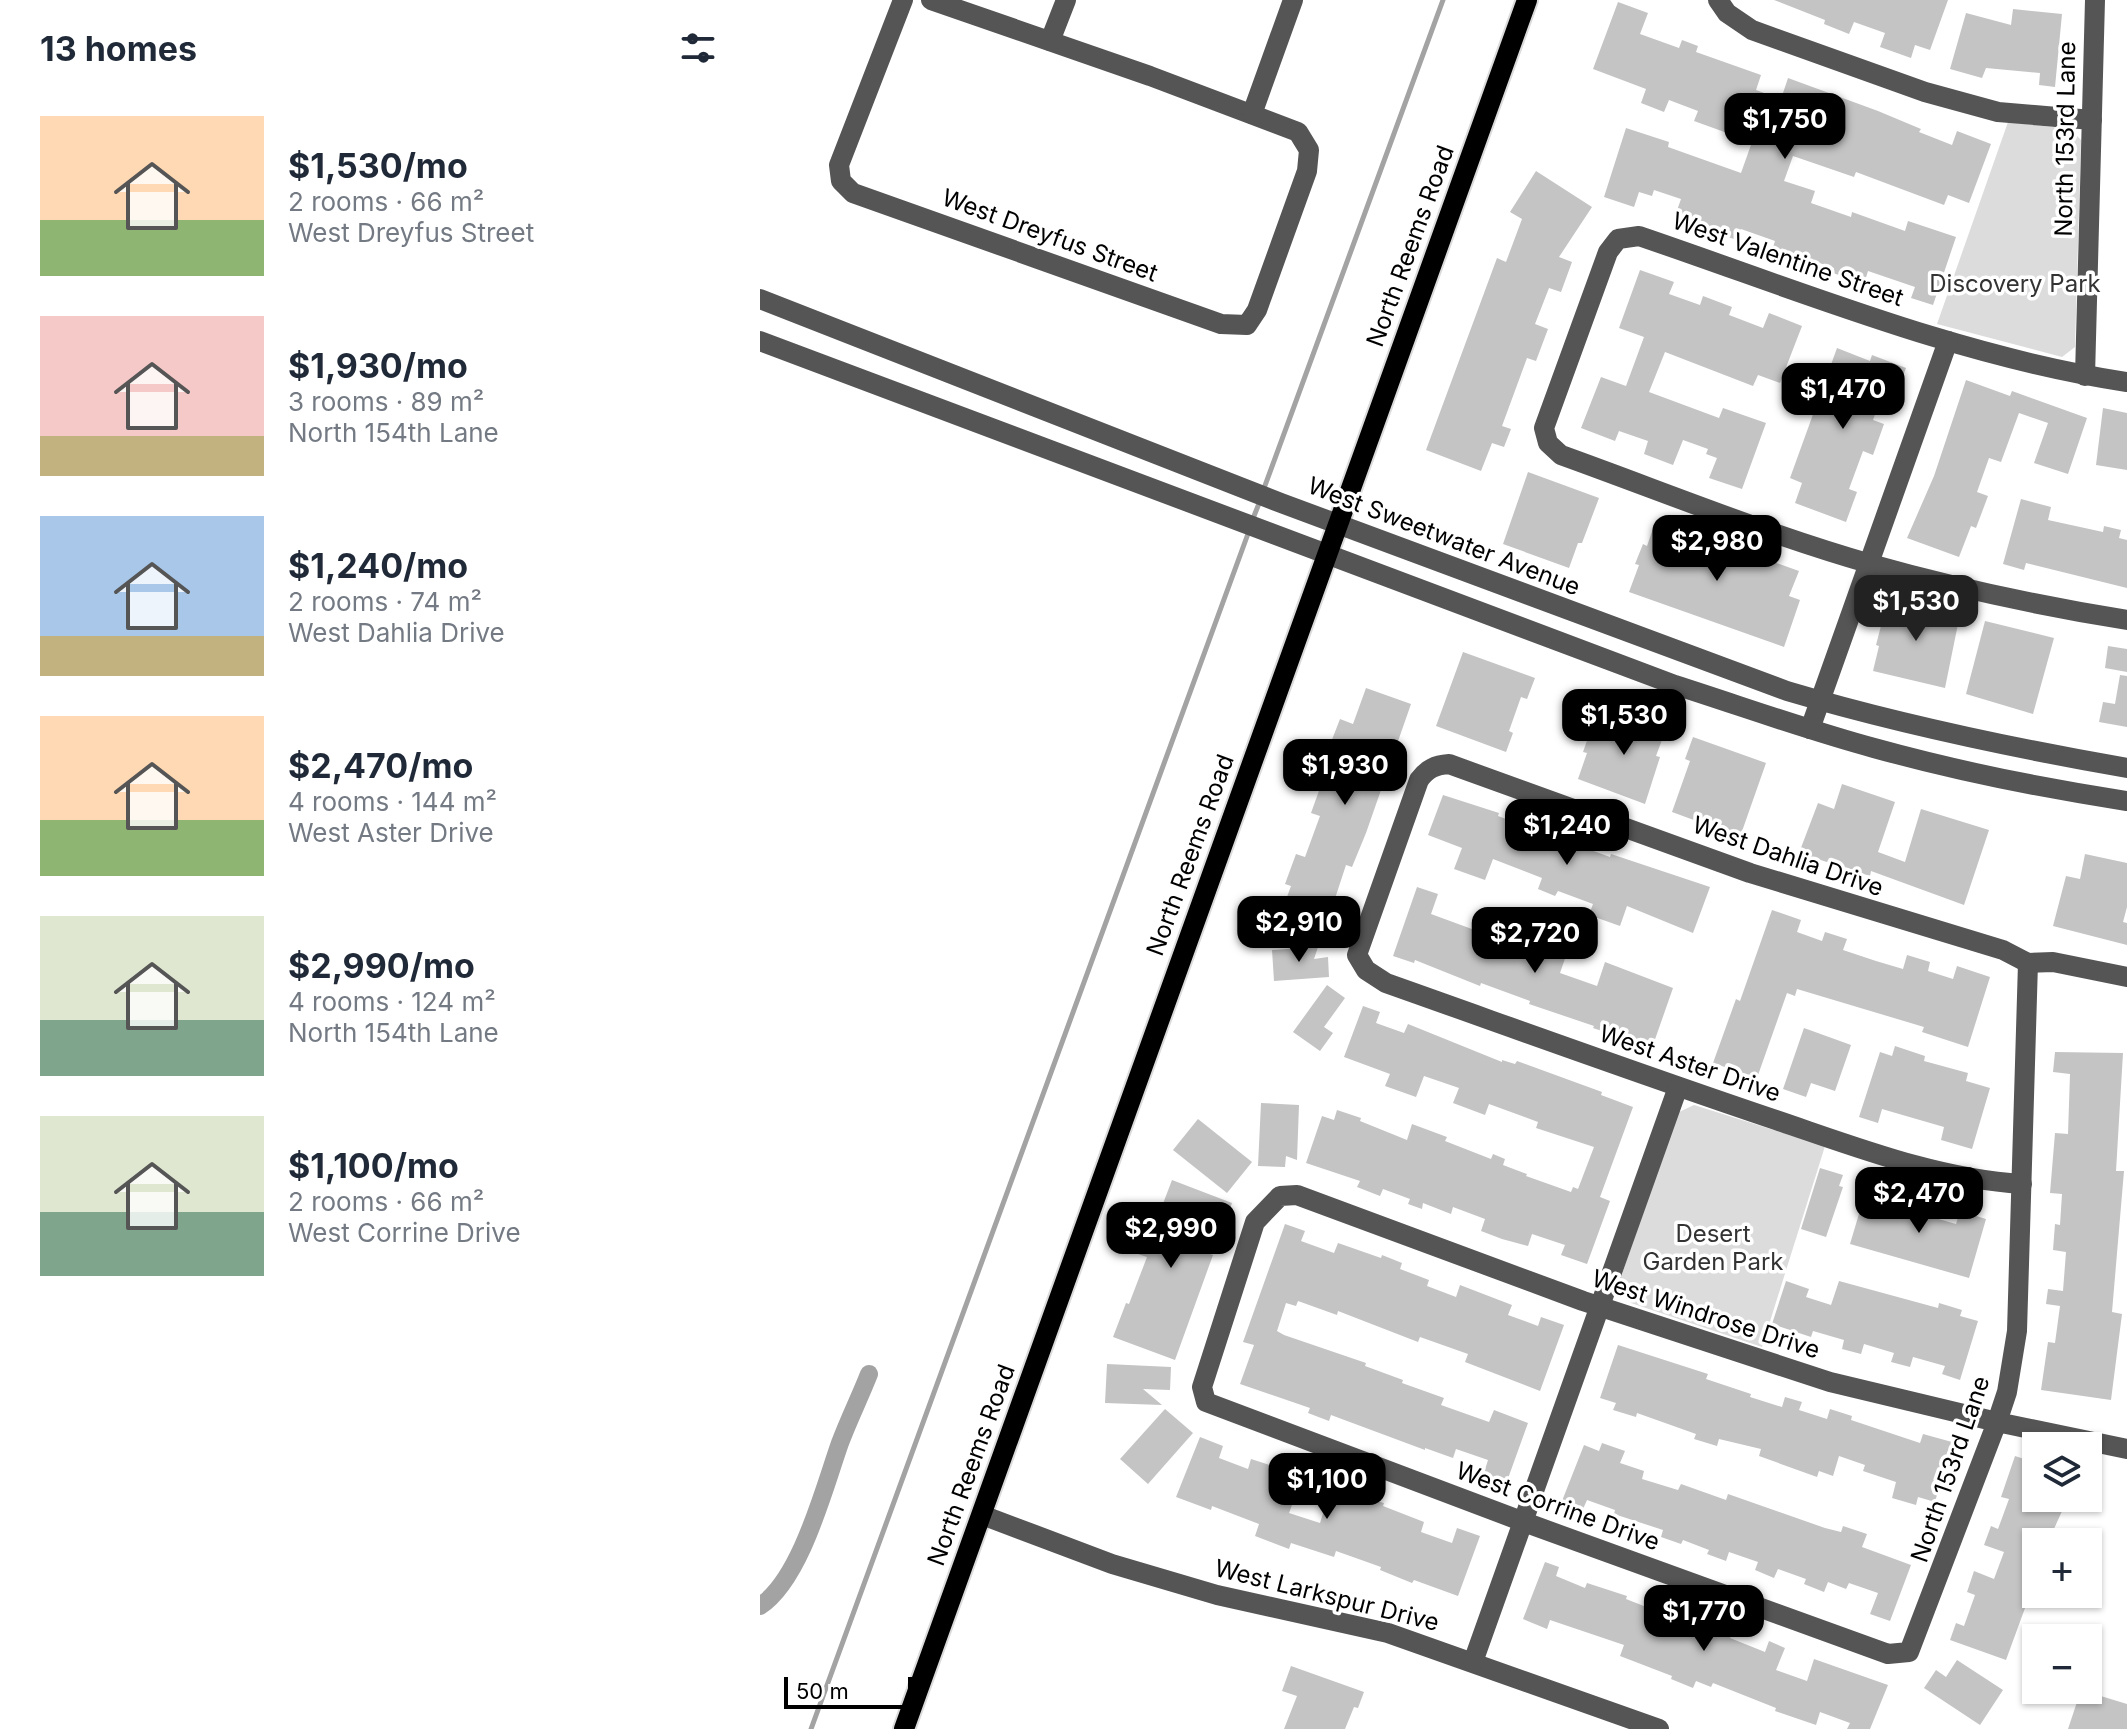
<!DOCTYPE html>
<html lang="en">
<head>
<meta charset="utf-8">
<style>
	:root { --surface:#fff; --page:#f6f6f7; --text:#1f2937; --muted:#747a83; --accent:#000 }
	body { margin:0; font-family:Inter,sans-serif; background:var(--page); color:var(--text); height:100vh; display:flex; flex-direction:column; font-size:30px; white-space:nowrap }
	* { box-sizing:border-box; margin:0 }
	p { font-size:26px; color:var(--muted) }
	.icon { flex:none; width:44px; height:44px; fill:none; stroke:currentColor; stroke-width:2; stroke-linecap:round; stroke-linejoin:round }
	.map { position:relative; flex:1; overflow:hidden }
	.drawer { display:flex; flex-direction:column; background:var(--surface); width:760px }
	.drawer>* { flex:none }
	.tools { position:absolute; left:1262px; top:1432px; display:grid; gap:16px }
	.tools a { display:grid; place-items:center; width:80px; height:80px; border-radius:0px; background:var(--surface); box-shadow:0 2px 6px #0004; font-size:40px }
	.scale { position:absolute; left:24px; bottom:20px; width:128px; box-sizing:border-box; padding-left:8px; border:4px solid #000; border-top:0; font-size:22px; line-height:28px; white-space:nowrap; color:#000; -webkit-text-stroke:6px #fff; paint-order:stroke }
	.price { position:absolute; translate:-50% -68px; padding:0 18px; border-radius:16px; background:var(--accent); color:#fff; font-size:26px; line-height:52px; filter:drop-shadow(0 2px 4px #0008) }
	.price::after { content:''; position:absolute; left:50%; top:48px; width:24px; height:18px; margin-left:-12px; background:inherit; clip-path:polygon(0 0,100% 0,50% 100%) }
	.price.selected { background:#222; color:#fff }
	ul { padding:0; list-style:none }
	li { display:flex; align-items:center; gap:24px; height:200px; padding:0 40px }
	li span { display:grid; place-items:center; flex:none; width:224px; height:160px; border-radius:0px; color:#555 }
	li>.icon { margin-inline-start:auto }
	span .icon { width:96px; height:96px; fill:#fffc; stroke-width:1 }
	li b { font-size:34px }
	h2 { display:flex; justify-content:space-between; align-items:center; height:96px; padding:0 40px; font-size:34px }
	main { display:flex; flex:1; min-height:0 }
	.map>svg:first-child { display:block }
</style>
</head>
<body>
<main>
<section class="drawer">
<h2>13 homes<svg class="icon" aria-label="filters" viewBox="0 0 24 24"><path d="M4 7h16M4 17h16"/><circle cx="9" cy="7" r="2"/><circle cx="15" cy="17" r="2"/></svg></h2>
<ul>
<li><span style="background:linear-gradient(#ffd9b3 65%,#8fb573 0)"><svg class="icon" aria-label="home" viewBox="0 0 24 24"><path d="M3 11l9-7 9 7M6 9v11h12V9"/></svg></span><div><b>$1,530/mo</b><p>2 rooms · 66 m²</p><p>West Dreyfus Street</p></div></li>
<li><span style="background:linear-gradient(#f6c9c9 75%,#c2b280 0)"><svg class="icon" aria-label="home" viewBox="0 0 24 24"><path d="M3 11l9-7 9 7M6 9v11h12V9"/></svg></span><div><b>$1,930/mo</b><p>3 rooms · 89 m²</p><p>North 154th Lane</p></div></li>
<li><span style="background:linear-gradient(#a9c7e8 75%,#c2b280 0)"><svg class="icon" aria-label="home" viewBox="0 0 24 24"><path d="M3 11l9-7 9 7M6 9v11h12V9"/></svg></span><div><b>$1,240/mo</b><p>2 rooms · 74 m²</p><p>West Dahlia Drive</p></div></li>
<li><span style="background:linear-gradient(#ffd9b3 65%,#8fb573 0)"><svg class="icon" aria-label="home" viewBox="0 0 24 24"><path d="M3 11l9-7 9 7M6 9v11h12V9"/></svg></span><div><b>$2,470/mo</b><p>4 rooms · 144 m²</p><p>West Aster Drive</p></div></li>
<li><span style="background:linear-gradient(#dfe7d0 65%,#7fa58c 0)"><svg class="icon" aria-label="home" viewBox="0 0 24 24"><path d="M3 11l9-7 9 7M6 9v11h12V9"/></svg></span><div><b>$2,990/mo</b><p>4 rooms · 124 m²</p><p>North 154th Lane</p></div></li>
<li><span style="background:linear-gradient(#dfe7d0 60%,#7fa58c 0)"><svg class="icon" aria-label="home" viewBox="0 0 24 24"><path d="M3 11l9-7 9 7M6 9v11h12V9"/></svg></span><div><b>$1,100/mo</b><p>2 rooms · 66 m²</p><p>West Corrine Drive</p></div></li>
</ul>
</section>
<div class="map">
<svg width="1367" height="1729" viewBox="0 0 1367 1729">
	<rect width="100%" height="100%" fill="#fff"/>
	<g fill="#dcdcdc">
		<path d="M 1248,122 L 1310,129 L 1321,140 L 1315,347 L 1302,357 L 1177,324 Z"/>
		<path d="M 934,1105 L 1065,1146 L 1002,1347 L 871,1303 L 859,1283 L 917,1113 Z"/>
	</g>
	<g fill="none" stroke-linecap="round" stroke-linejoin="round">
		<g stroke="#a3a3a3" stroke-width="5">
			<path d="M 503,491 L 683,0"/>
			<path d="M 492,521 L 500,501"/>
			<path d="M 51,1729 L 489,531"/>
		</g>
		<path stroke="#a3a3a3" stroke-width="18" d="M 0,1606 C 41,1579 64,1488 80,1443 C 89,1419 100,1397 109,1374"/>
	</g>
	<g fill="#c4c4c4">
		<path d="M 1014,0 L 1188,0 L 1170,50 L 1155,45 L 1151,58 L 1120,47 L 1125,33 L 1094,22 L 1089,34 L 1064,24 L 1065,20 Z"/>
		<path d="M 858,2 L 888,13 L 880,34 L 919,48 L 922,40 L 938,46 L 936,52 L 1001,75 L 996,90 L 1021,99 L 1028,78 L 1118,111 L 1161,129 L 1159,132 L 1192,145 L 1197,131 L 1231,144 L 1209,203 L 1188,195 L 1184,205 L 1096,172 L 1094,177 L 1033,156 L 1024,181 L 1055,191 L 1051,203 L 1091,217 L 1092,212 L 1145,231 L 1148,221 L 1196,237 L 1173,305 L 1151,298 L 1155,287 L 1108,271 L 1104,284 L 1073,273 L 1074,268 L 1013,247 L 1015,241 L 981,229 L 977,240 L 959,234 L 960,231 L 915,216 L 921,199 L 894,190 L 892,196 L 879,192 L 874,207 L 844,197 L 866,128 L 909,142 L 908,147 L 981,173 L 992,142 L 934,121 L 938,111 L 909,100 L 904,112 L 881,103 L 886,89 L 833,69 Z"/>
		<path d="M 1253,9 L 1302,14 L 1295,87 L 1279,85 L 1280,73 L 1226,68 L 1222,78 L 1190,69 L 1206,13 L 1251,25 Z"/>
		<path d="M 776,171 L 832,207 L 799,257 L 812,262 L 801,292 L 789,288 L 775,324 L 788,329 L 776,361 L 767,358 L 742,426 L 751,429 L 744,447 L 732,443 L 721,471 L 666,450 L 737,258 L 746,262 L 762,219 L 750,212 Z"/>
		<path d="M 880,270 L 914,282 L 909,294 L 940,305 L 943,296 L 972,307 L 969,315 L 1003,328 L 1009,313 L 1042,326 L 1020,383 L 998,375 L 993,386 L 905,352 L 889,392 L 959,418 L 963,408 L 1006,423 L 982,489 L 949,478 L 957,458 L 946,454 L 948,449 L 923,440 L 913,465 L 884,454 L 888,441 L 859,431 L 855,441 L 821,428 L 841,377 L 866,386 L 884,337 L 859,328 Z"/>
		<path d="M 1077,348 L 1110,361 L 1112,355 L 1146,368 L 1134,399 L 1122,395 L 1113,420 L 1124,424 L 1113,455 L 1103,451 L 1089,489 L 1097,492 L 1086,522 L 1035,503 L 1042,483 L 1030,478 Z"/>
		<path d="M 1206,380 L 1250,396 L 1252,391 L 1327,418 L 1308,474 L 1274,463 L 1288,423 L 1259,413 L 1241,462 L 1229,458 L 1217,492 L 1228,496 L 1216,528 L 1211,526 L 1199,557 L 1147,538 L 1174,476 Z"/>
		<path d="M 1343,408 L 1367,413 L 1367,470 L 1336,465 Z"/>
		<path d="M 768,472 L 839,498 L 822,543 L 818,543 L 809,568 L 743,544 Z"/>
		<path d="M 1261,499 L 1291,507 L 1288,520 L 1343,532 L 1344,526 L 1361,530 L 1359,538 L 1367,540 L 1367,588 L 1266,563 L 1264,570 L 1243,564 Z"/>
		<path d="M 896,520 L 1039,571 L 1029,596 L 1040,600 L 1024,647 L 869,592 L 879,565 L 875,564 L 883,544 L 887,546 Z"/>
		<path d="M 1128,599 L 1200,614 L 1185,688 L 1113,671 L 1119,646 L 1116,645 Z"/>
		<path d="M 1225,621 L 1294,638 L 1273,714 L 1206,694 Z"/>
		<path d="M 1348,646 L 1367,649 L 1367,672 L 1345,668 Z"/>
		<path d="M 703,652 L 775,678 L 767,699 L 761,697 L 749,731 L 753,733 L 746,752 L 676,726 Z"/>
		<path d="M 1360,675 L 1367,676 L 1367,727 L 1339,722 L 1343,702 L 1355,704 Z"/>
		<path d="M 606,688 L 651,704 L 606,833 L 592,867 L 586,865 L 564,932 L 520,916 L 531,886 L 525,884 L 536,854 L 545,857 L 560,816 L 551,813 L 560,788 L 567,791 L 581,754 L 568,750 L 580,719 L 593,724 Z"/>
		<path d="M 854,710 L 906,729 L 896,756 L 900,757 L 885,804 L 818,779 L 827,753 L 823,752 L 830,732 L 844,737 Z"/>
		<path d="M 933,737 L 1006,763 L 980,837 L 912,812 L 930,761 L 925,759 Z"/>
		<path d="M 1082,784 L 1135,802 L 1118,852 L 1145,862 L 1161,809 L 1229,830 L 1204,905 L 1111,871 L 1110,876 L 1039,853 L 1058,803 L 1074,809 Z"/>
		<path d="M 683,795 L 739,813 L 738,816 L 850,857 L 851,854 L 950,887 L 933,933 L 867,906 L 860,926 L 829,915 L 833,904 L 798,891 L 795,896 L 778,889 L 782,878 L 733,859 L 725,880 L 694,869 L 702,848 L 668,835 Z"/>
		<path d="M 1325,854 L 1367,863 L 1367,907 L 1363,922 L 1367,923 L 1367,945 L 1293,926 L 1306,876 L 1320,879 Z"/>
		<path d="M 657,887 L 678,894 L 671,914 L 720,932 L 718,938 L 743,947 L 745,941 L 775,952 L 780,937 L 809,947 L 800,973 L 837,986 L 845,962 L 913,988 L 892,1048 L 833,1028 L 834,1026 L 769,1004 L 770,1001 L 721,983 L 720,986 L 655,960 L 654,963 L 633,956 Z"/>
		<path d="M 1012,910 L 1041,920 L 1037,932 L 1062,941 L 1065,932 L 1087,939 L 1083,950 L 1116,961 L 1143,969 L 1147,955 L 1170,962 L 1168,971 L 1193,979 L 1197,966 L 1230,977 L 1208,1047 L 1162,1032 L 1164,1027 L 1037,989 L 1035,996 L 1027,993 L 997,1078 L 953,1063 L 976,999 L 980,1001 Z"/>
		<path d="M 558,947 L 554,959 L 568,957 L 569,977 L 514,981 L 512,950 Z"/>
		<path d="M 567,985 L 585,998 L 564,1027 L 573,1033 L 560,1051 L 533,1032 Z"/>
		<path d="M 603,1006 L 620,1012 L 616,1023 L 644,1033 L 648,1024 L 742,1062 L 742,1060 L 755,1064 L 757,1061 L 842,1092 L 841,1095 L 873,1107 L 840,1197 L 850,1201 L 827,1264 L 801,1255 L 805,1245 L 772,1234 L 768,1246 L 742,1239 L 721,1231 L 725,1219 L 693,1207 L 691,1214 L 663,1203 L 662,1209 L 648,1204 L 650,1199 L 623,1189 L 620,1196 L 597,1187 L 600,1181 L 546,1163 L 562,1116 L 574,1120 L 577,1110 L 601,1118 L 600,1121 L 647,1140 L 652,1124 L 687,1137 L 685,1141 L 731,1159 L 733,1154 L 745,1159 L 743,1165 L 767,1174 L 766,1176 L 811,1192 L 813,1187 L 818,1189 L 834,1147 L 776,1128 L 778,1122 L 729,1104 L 725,1115 L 693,1103 L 699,1088 L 664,1076 L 656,1097 L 625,1086 L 630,1074 L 584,1057 Z"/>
		<path d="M 1044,1028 L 1091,1045 L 1075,1091 L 1051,1083 L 1046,1097 L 1023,1089 Z"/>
		<path d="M 1135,1046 L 1165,1056 L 1164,1061 L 1208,1073 L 1206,1081 L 1230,1088 L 1212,1149 L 1181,1140 L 1184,1127 L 1146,1116 L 1122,1109 L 1118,1123 L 1099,1117 L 1120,1052 L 1132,1056 Z"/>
		<path d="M 1295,1052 L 1363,1053 L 1356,1171 L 1364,1171 L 1352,1312 L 1362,1314 L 1351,1400 L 1281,1390 L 1288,1342 L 1295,1343 L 1300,1306 L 1286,1304 L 1288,1289 L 1303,1291 L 1306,1252 L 1293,1250 L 1295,1224 L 1300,1225 L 1302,1194 L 1290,1193 L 1295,1133 L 1308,1134 L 1310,1074 L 1293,1072 Z"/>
		<path d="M 501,1103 L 539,1105 L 537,1160 L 526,1156 L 525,1167 L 498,1166 Z"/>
		<path d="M 438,1119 L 492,1162 L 467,1193 L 413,1150 Z"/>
		<path d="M 1060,1168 L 1083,1175 L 1079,1186 L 1083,1187 L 1066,1237 L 1041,1229 Z"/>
		<path d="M 412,1180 L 472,1203 L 464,1225 L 453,1220 L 442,1251 L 453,1255 L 415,1360 L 353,1337 L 366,1303 L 369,1304 L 387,1257 L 375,1253 L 388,1219 L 396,1222 Z"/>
		<path d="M 1142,1192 L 1166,1200 L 1161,1214 L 1196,1224 L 1200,1211 L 1226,1219 L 1209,1278 L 1090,1244 L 1104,1197 L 1137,1207 Z"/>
		<path d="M 525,1224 L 545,1231 L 541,1241 L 574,1253 L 578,1243 L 621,1258 L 622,1255 L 642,1263 L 640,1269 L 669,1280 L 667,1286 L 696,1297 L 700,1285 L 752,1305 L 748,1315 L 778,1326 L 781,1317 L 804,1325 L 780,1391 L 705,1362 L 708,1354 L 660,1337 L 658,1342 L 578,1311 L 577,1315 L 538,1301 L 536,1306 L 526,1303 L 517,1331 L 524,1335 L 606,1363 L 605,1366 L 643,1380 L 642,1383 L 684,1398 L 681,1405 L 729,1422 L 734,1410 L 768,1423 L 746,1484 L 723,1476 L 728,1460 L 696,1449 L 693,1458 L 665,1448 L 665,1450 L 571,1415 L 569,1421 L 548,1413 L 550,1408 L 480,1384 L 494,1345 L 483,1342 Z"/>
		<path d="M 1026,1281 L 1049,1289 L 1046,1297 L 1071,1305 L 1079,1281 L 1178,1308 L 1179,1303 L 1202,1310 L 1200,1316 L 1218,1321 L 1200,1380 L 1182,1374 L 1185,1366 L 1153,1357 L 1150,1367 L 1131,1362 L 1134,1353 L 1104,1344 L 1101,1354 L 1082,1349 L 1084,1340 L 1053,1331 L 1051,1337 L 1012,1324 Z"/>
		<path d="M 858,1345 L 948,1374 L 946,1379 L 991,1394 L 990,1397 L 1022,1407 L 1025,1397 L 1042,1402 L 1039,1410 L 1067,1419 L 1070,1409 L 1092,1416 L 1091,1420 L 1160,1443 L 1163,1434 L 1192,1442 L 1175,1502 L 1158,1497 L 1156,1505 L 1132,1498 L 1136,1482 L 1103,1471 L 1105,1465 L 1079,1456 L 1073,1476 L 1059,1471 L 1057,1477 L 999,1456 L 1001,1449 L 959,1439 L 957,1446 L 934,1439 L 936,1434 L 877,1413 L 876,1417 L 853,1410 L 856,1403 L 840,1398 Z"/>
		<path d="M 347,1364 L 411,1367 L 410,1390 L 383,1389 L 402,1405 L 345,1403 Z"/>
		<path d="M 405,1409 L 433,1433 L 388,1484 L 360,1459 Z"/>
		<path d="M 440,1437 L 463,1446 L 459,1458 L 488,1469 L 491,1459 L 543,1476 L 529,1513 L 560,1523 L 571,1488 L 624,1503 L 623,1506 L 664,1522 L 661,1532 L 692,1543 L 697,1528 L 720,1536 L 698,1596 L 654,1580 L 652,1583 L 620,1570 L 621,1567 L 576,1551 L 574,1557 L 531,1543 L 529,1549 L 495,1536 L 499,1524 L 452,1506 L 451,1510 L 416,1497 Z"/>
		<path d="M 842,1443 L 865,1451 L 860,1463 L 884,1471 L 882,1479 L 918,1490 L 921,1484 L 966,1500 L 968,1494 L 1065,1528 L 1081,1532 L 1083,1526 L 1107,1534 L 1102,1547 L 1151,1565 L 1130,1621 L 1110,1614 L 1118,1593 L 1089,1583 L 1086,1589 L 1068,1582 L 1064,1592 L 1044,1584 L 1046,1579 L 1018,1569 L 1014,1578 L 995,1570 L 998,1562 L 969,1552 L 966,1561 L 947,1554 L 949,1550 L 923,1540 L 921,1544 L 901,1537 L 903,1530 L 854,1514 L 855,1510 L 827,1500 L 823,1509 L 802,1501 L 824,1445 L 839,1451 Z"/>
		<path d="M 1255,1456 L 1276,1463 L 1276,1498 L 1308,1498 L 1288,1542 L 1276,1542 L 1276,1578 L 1246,1660 L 1190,1640 L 1196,1623 L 1204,1626 L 1215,1595 L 1207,1592 L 1214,1571 L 1234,1579 L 1244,1552 L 1224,1545 L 1231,1526 L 1238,1529 L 1249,1499 L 1241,1497 Z"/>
		<path d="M 785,1562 L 799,1567 L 796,1576 L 825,1588 L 827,1583 L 867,1596 L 866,1599 L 899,1612 L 902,1604 L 921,1611 L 918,1619 L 949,1631 L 953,1622 L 973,1630 L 970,1638 L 1005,1652 L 1009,1641 L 1025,1648 L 1016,1670 L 1047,1681 L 1054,1659 L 1128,1685 L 1110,1729 L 1087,1729 L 1090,1723 L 1060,1712 L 1056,1725 L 1015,1711 L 1016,1708 L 953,1683 L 951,1687 L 936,1681 L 933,1688 L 911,1679 L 912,1676 L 860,1656 L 864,1645 L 790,1620 L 787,1629 L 763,1619 Z"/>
		<path d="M 1197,1660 L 1243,1690 L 1220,1725 L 1164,1688 L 1176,1670 L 1186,1677 Z"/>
		<path d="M 531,1666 L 604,1692 L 598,1708 L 594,1707 L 585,1729 L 524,1729 L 537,1696 L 522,1691 Z"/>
		<path d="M 1321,1690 L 1367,1704 L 1367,1729 L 1308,1729 Z"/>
	</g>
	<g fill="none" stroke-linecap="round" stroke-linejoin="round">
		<g stroke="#dbdbdb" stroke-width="24">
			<path id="major" d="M 144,1729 L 767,0"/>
		</g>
		<g stroke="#555" stroke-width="20">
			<path d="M 143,0 L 79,165 L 81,181 L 93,193 L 461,324 L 487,325 L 497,310 L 547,171 L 549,150 L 538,132 L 390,76 L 171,0"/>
			<path d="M 958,0 L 967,13 L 992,30 L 1165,92 L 1238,112 L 1332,120"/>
			<path d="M 290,41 L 306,0"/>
			<path d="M 492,114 L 533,0"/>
			<path d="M 0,299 L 521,503 L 1027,691 C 1138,724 1253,748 1367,768"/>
			<path d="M 0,341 L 915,685 C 981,706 1047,730 1114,748 C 1197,771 1282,788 1367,801"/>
			<path d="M 1325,376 L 1335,0"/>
			<path d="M 1367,382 C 1200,357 1038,290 879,236 L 858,239 L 848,252 L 784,428 L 788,443 L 801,455 C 904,492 1006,534 1111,564 C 1196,588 1281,606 1367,620"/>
			<path d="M 1050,729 L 1188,341"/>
			<path d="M 1268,963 L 1257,1331 L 1247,1392 L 1237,1422 L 1149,1652 L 1128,1654 L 764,1522 L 446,1402 L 442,1387 L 495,1222 L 520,1196 L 537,1195 L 823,1301 L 1070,1382 L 1237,1422 L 1367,1449"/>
			<path d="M 1262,1184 C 1178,1179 1096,1147 1016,1120 C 885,1076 756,1029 626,983 L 606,970 L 597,955 L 659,780 C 667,769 675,765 689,764 L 990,873 L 1243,950 L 1268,963 L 1293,962 L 1367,977"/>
			<path d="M 222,1515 L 352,1564 L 457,1595 L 628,1633 L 899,1729"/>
			<path d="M 713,1662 L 918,1087"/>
		</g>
		<use href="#major" stroke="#000" stroke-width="20"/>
	</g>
	<g text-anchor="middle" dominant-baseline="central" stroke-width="7" stroke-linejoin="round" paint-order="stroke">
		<g font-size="24" fill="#000" stroke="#fff">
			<text transform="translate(1305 139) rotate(-89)">North 153rd Lane</text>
			<text transform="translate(290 235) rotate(20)">West Dreyfus Street</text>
			<text transform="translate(650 246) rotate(-70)">North Reems Road</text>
			<text transform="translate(1028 259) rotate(19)">West Valentine Street</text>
			<text transform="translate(684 536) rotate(21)">West Sweetwater Avenue</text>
			<text transform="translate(430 855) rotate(-70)">North Reems Road</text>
			<text transform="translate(1028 856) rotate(19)">West Dahlia Drive</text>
			<text transform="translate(930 1063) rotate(19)">West Aster Drive</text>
			<text transform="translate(946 1314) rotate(18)">West Windrose Drive</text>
			<text transform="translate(211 1465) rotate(-70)">North Reems Road</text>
			<text transform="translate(1190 1469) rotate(-71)">North 153rd Lane</text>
			<text transform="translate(798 1506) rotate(20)">West Corrine Drive</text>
			<text transform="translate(567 1595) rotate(14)">West Larkspur Drive</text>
		</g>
		<g font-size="24" fill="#333" stroke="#fff">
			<text x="1255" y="283">Discovery Park</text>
			<text x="953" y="1233">Desert<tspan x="953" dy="28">Garden Park</tspan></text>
		</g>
	</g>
</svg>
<div class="tools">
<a><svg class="icon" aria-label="layers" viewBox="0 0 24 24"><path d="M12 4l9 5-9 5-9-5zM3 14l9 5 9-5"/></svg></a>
<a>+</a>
<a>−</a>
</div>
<div class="scale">50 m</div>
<b class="price" style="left:1025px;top:161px">$1,750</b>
<b class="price" style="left:1083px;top:431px">$1,470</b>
<b class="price" style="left:957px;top:583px">$2,980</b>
<b class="price selected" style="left:1156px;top:643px">$1,530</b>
<b class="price" style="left:864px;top:757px">$1,530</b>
<b class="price" style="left:585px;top:807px">$1,930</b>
<b class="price" style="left:807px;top:867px">$1,240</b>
<b class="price" style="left:539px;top:964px">$2,910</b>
<b class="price" style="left:775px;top:975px">$2,720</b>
<b class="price" style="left:1159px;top:1235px">$2,470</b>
<b class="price" style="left:411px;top:1270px">$2,990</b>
<b class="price" style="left:567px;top:1521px">$1,100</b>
<b class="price" style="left:944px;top:1653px">$1,770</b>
</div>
</main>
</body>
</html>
